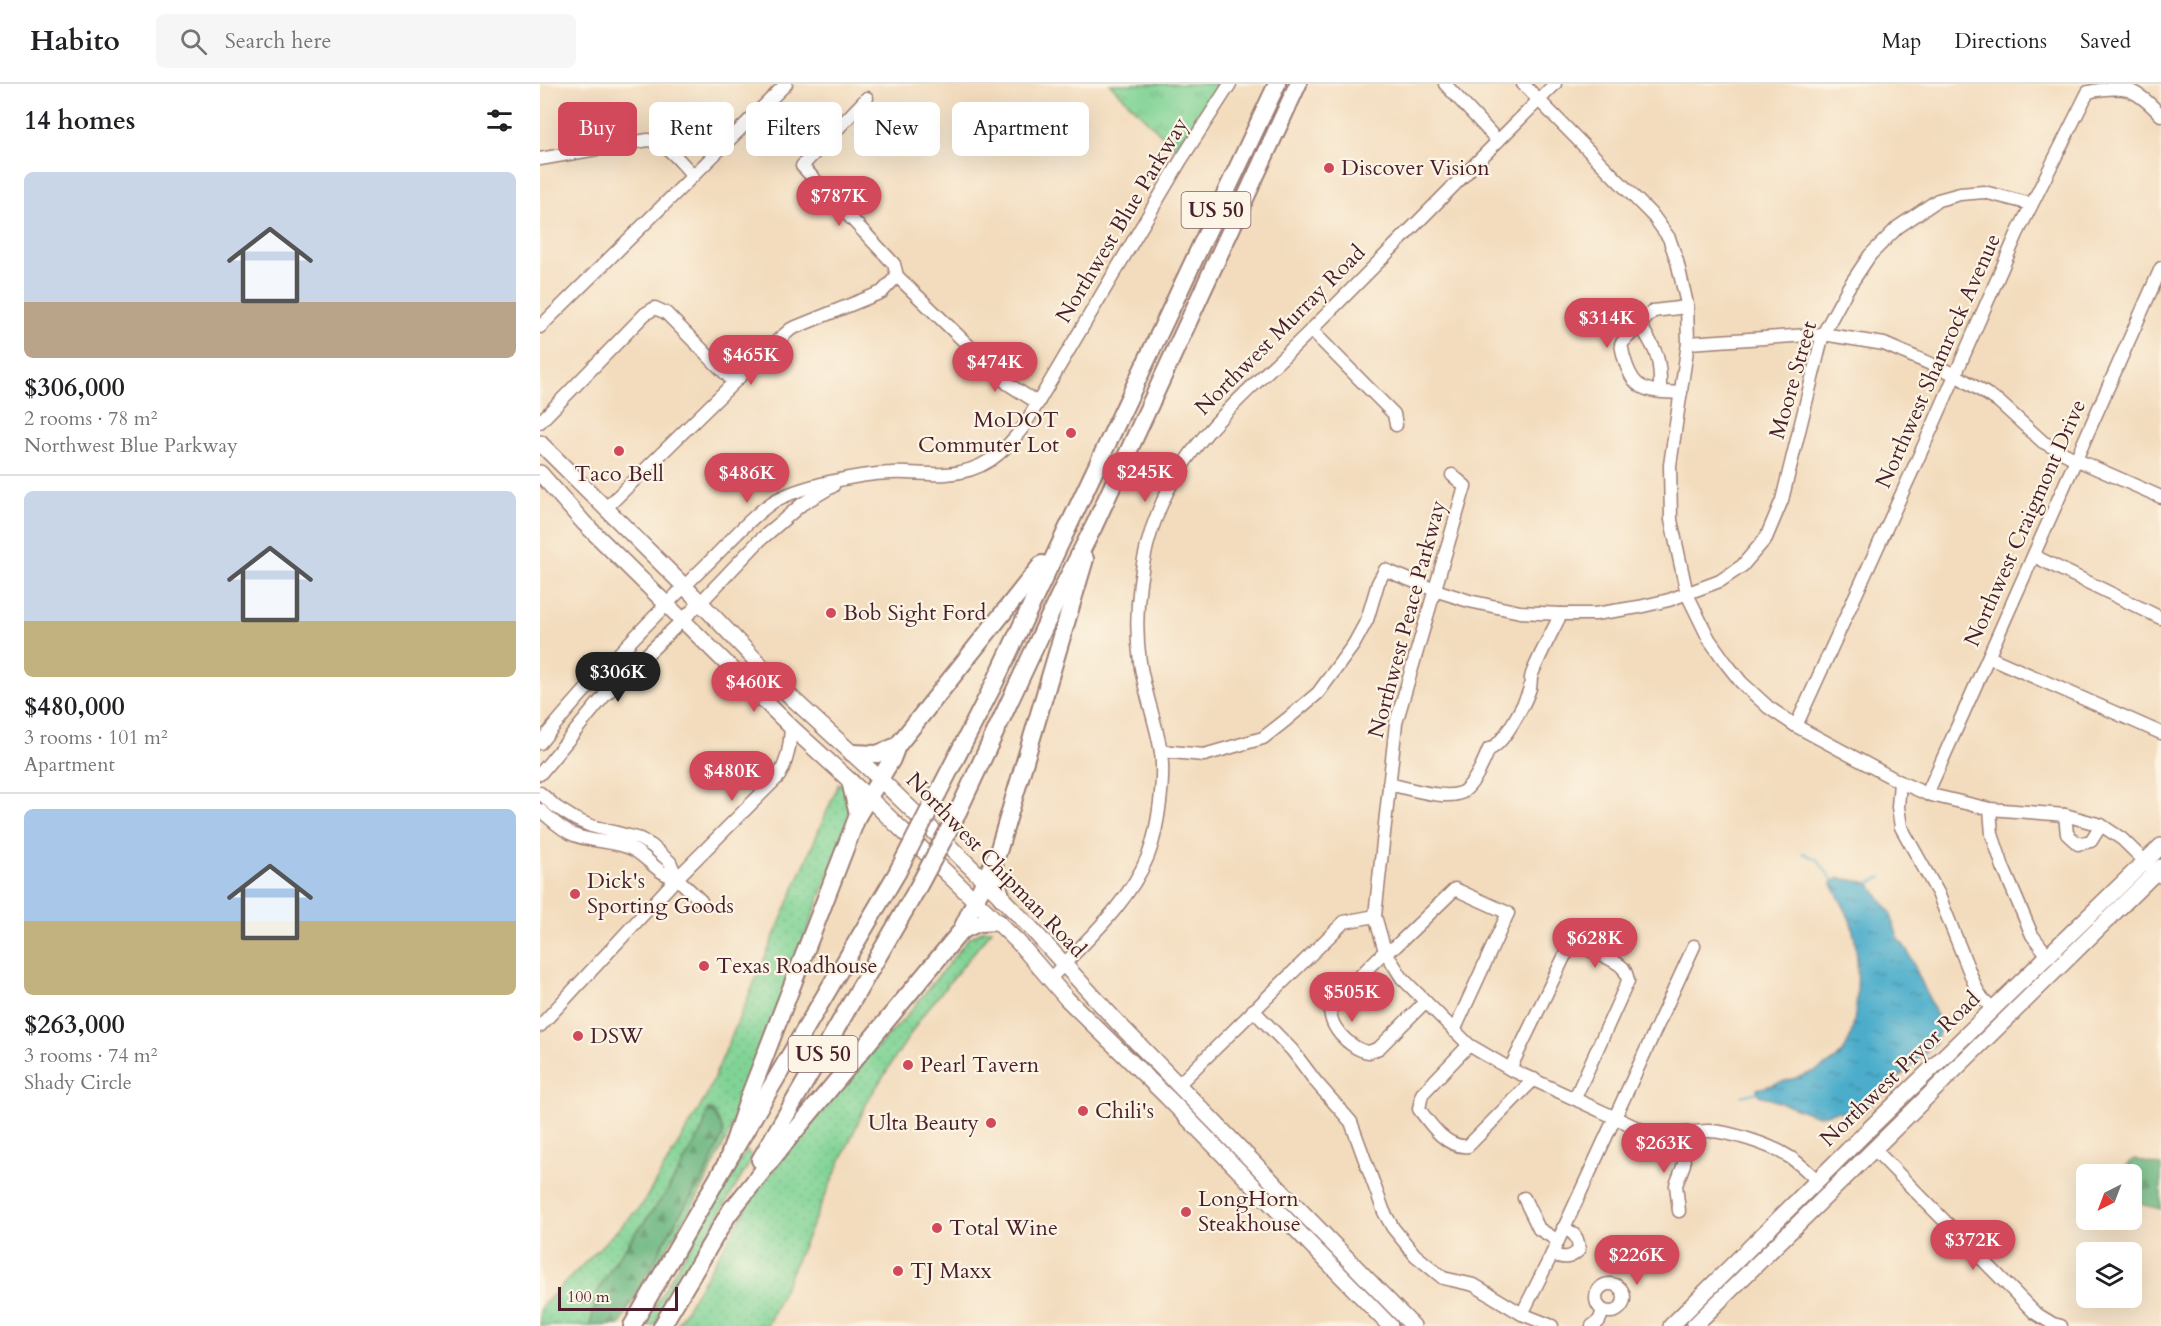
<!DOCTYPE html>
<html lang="en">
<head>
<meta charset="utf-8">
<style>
	:root { --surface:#fff; --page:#f6f6f6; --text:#202124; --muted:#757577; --line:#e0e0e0; --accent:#d1495b }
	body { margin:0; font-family:Cardo,serif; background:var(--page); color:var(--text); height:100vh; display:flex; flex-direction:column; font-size:22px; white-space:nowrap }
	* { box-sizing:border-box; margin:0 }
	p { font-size:20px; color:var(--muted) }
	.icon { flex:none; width:33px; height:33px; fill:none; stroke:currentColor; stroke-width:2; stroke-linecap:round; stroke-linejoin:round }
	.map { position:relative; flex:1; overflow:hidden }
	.side { display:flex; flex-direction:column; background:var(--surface); width:540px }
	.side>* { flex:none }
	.banner { position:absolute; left:18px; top:18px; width:570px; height:54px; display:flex; gap:12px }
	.needle { width:39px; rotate:222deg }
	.controls { position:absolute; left:1536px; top:1080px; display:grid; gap:12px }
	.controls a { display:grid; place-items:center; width:66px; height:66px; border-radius:9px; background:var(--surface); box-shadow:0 6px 24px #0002; font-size:30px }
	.scale { position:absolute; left:18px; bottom:15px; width:120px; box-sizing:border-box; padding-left:6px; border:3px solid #4a1f2b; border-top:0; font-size:16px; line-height:21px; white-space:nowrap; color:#4a1f2b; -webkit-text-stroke:4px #fcf5e5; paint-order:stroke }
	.price { position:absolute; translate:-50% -51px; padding:0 14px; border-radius:21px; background:var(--accent); color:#fff; font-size:20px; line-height:39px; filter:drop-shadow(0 2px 3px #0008) }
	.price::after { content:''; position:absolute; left:50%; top:36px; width:18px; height:14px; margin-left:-9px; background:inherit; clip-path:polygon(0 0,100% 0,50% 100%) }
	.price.current { background:#222; color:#fff }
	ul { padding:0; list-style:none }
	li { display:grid; align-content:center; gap:12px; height:318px; padding:0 24px }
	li+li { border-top:2px solid var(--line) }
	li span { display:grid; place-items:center; height:186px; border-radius:9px; color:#555 }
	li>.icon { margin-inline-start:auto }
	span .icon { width:108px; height:108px; fill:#fffc; stroke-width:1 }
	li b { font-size:26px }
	h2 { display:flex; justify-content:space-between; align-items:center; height:72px; padding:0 24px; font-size:26px }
	.tag { padding:0 21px; border-radius:9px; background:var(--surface); box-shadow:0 6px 24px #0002; font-size:21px; line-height:54px }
	.tag.current { background:var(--accent); color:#fff }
	header { display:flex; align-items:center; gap:36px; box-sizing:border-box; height:84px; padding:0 30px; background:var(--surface); border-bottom:2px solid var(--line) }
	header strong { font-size:28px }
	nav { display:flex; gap:33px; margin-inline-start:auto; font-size:21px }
	.search { width:420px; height:54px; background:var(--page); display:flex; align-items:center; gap:15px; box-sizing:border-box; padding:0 21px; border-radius:9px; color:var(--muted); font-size:22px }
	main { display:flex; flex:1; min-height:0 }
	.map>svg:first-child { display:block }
</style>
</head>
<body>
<header>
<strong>Habito</strong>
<div class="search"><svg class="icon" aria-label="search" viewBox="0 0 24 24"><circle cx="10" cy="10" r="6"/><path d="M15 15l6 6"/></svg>Search here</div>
<nav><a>Map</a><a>Directions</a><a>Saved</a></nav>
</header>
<main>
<section class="side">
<h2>14 homes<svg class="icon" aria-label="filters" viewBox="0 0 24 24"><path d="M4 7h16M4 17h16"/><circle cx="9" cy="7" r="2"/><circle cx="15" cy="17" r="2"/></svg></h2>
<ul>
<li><span style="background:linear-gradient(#c9d6e8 70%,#b9a48a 0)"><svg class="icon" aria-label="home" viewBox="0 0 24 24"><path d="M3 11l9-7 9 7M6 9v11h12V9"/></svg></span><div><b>$306,000</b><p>2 rooms · 78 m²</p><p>Northwest Blue Parkway</p></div></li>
<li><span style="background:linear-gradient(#c9d6e8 70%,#c2b280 0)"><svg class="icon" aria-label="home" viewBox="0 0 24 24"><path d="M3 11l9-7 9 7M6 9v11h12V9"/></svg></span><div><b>$480,000</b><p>3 rooms · 101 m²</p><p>Apartment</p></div></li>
<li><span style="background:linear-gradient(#a9c7e8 60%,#c2b280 0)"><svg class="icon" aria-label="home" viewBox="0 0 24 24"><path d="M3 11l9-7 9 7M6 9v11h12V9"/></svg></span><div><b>$263,000</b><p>3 rooms · 74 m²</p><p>Shady Circle</p></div></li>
</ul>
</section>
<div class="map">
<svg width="1621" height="1242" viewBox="0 0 1621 1242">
	<defs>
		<pattern id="grass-dots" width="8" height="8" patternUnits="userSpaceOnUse" patternTransform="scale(1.5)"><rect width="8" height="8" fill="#80d395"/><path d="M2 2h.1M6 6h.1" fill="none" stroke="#70b581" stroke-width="1.8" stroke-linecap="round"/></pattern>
		<pattern id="forest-firs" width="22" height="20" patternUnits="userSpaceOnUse" patternTransform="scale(1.5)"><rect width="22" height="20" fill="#68b57e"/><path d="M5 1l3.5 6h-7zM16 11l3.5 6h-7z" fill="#589367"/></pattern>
		<pattern id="park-tufts" width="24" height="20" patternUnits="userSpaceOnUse" patternTransform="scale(1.5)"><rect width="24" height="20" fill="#80d395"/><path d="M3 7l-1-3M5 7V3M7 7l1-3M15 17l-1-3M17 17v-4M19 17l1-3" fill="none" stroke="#70b581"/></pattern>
		<pattern id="water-ripples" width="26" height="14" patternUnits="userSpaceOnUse" patternTransform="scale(1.5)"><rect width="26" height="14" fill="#4cadcb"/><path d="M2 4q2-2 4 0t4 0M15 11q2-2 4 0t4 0" fill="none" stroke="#418ca5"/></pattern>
	</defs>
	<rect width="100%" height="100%" fill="#fcf5e5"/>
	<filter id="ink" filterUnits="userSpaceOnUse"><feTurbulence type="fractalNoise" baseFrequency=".0167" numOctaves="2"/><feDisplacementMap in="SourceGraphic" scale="12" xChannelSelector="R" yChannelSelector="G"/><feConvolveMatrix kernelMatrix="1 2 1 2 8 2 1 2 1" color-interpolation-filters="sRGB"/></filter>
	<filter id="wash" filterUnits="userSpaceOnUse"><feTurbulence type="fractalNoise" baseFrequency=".008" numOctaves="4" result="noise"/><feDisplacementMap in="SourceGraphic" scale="24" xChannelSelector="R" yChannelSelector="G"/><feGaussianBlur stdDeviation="1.35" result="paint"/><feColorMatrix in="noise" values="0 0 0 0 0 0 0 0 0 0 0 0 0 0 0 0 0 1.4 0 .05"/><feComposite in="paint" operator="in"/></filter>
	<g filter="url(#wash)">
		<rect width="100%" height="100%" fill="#f3dcbd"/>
		<g fill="url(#grass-dots)" stroke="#657960" stroke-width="1.5">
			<path d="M 299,699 L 311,710 L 313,728 L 190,1047 L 161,1107 L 111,1191 L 108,1189 L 137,1135 L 164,1094 L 183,1051 L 182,1044 L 173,1027 L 168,1026 L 163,1045 L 126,1109 L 76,1176 L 58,1207 L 50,1242 L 0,1242 L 0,1224 L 102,1121 L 165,1015 Z"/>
			<path d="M 444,846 L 452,846 L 382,932 L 328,1016 L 227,1242 L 136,1242 L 217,1107 L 296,1005 L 364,935 L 429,854 Z"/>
			<path d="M 206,1066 L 213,1073 L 114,1242 L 103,1242 Z"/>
		</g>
		<g fill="url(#forest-firs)" stroke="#596a54" stroke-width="1.5">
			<path d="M 168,1026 L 173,1027 L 182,1044 L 183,1051 L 164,1093 L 137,1135 L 80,1241 L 50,1242 L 58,1207 L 76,1176 L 126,1109 L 163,1045 Z"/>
			<path d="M 1594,1075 L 1621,1082 L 1621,1125 L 1600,1120 L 1592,1121 L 1592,1090 L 1586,1090 L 1584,1084 Z"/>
		</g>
		<path fill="url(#park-tufts)" stroke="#657960" stroke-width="1.5" d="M 570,0 L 681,0 L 636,65 Z"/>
		<path fill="url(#water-ripples)" stroke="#4b667b" stroke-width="1.5" d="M 1300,794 L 1329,799 L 1350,828 L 1358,854 L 1367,866 L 1401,941 L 1396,958 L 1324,1027 L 1314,1032 L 1297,1027 L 1278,1032 L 1219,1011 L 1217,1005 C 1241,998 1286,989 1302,969 C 1321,945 1320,871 1312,842 C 1308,828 1298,813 1292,800 L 1293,797 Z"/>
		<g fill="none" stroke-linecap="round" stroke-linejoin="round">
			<g stroke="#4cadcb" stroke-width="2">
				<path d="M 1263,769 L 1278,776 L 1293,797"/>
				<path d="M 1329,799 L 1342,793"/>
				<path d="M 1201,1012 L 1218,1008"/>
			</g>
		</g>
	</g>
	<g filter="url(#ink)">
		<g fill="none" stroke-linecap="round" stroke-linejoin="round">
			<g stroke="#9e7e74" stroke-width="15">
				<g id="minor">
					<path d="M 905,0 L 958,57"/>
					<path d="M 983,0 L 1114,133 L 1129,154 L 1137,177 L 1147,220 L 1148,259 L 1130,381 L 1131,436 L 1147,510 L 1169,555 L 1186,579 L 1201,598 L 1228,623 L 1256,642 L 1360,698 L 1387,710 L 1450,725 L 1525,731 L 1561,741 L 1582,755 L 1621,793"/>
					<path d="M 327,14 L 262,82 L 354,180 L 357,192 L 468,300 L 498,319"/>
					<path d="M 0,75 L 108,56 C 127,58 140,78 153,91"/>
					<path d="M 1100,241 C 1117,267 1121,275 1120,307"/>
					<path d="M 0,243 L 246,0"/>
					<path d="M 771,246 L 854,330 L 856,341"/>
					<path d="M 1148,259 L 1283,250 L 1344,260 L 1414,290 L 1458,317 L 1503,358 L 1535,375 L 1621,413"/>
					<path d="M 1141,309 C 1129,308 1113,309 1102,303 C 1089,297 1083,272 1081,260 L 1113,227 L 1147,223"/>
					<path d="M 0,338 L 105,230 L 115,224 L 126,229 L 194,298"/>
					<path d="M 912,391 L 925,402 L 856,639 L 835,832 L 845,867 L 862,894 L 929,961 L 970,985 L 1104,1047 C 1125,1053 1145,1048 1167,1047 C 1186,1046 1230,1061 1246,1071 C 1258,1077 1268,1088 1278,1097"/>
					<path d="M 65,425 L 229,264 L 251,245 L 342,208 L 357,192"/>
					<path d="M 1494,472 L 1621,534"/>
					<path d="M 1449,573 L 1621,649"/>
					<path d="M 1256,642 L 1395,337 L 1477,150 L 1548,8 C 1585,0 1595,4 1621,31"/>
					<path d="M 0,659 C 51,596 109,537 167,480 C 188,460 209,434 233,418 C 259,402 320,390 351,389 C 369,388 388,391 406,390 C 442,388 463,370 484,342 L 641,76 L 690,0"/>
					<path d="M 621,667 L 664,671 L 723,654 L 746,636 L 778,609 L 814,560 L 827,536 L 838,499 L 845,486 L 895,506 L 929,517 L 980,528 L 1021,530 L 1055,530 L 1099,523 L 1129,516 L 1180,497 L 1202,482 L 1226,454 L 1242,416 L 1283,250 L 1308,204 L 1330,171 L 1358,143 L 1398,116 L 1420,110 L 1444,108 L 1491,120"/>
					<path d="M 0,690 L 65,611 L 160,519 L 219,457 L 262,420 L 293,402"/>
					<path d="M 1360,698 L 1358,723 L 1361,743 L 1398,809 L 1436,904 L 1442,914 L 1454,926"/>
					<path d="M 849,700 C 867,704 910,718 924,707 C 936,697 943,679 949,665 C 962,664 986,617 990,604 C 991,599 990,595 992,590 C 1000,570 1011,550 1021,530"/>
					<path d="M 0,709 L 16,723 L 35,735 L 51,742 L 100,755 L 112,762 L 130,778 L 137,794 L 161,817"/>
					<path d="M 1387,710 C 1466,535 1543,359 1621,184"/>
					<path d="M 1450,725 L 1452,750 L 1463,783 L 1492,851 L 1508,872"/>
					<path d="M 0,726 C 11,735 21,746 34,751 C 54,759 76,756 94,766 C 111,776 117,790 137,794"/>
					<path d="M 1525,731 L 1527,750 L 1538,760 L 1551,757 L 1561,741"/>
					<path d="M 509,896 C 544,858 588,821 608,772 C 618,746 626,691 620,663 C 615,635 604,606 600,578 C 593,531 600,470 619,426 C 650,349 718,300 774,243 C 855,162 934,80 1015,0"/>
					<path d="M 885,918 L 839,964 L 829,968 C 810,966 784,939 792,920 L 845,867 L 855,863 L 915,805 L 968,829 L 914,947"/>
					<path d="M 713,926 L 752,966 L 776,998 L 811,1038 L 844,1128 L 853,1144 L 875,1171 L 903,1194 L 934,1201 L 982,1230 L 1012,1242"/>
					<path d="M 0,942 L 137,794 L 239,692 C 248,676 250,661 251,643"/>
					<path d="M 929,961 L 882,1010 L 879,1025 C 890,1040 907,1065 928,1062 L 994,995"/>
					<path d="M 970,985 L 1024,873 C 1027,869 1030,865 1035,863 C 1043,861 1077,877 1083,884 C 1086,888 1087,891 1088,897 L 1035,1014"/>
					<path d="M 638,1001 L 804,838 L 835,832"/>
					<path d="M 1334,1065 L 1495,1229 L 1513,1240 L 1521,1242"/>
					<path d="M 984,1114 L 999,1145 L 1017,1156"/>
					<path d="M 1139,1127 L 1136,1101 L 1144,1080 L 1142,1049"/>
					<path d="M 1012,1170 C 1024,1175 1030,1175 1039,1166 C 1038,1153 1035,1149 1023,1144"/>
					<circle cx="1070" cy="1214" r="14"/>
					<path d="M 982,1230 L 1012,1170 L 1154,862"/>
					<path d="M 1052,1242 L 1059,1237 L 1063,1227"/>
				</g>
			</g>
			<g stroke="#9e7e74" stroke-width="18">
				<g id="major">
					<path d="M 0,359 L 153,511 L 252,614 L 339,694 L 445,797 L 490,843 L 577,938 L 873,1242"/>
					<path d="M 0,389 L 44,439 L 251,643 L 330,715 L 478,858 L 527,915 L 627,1013 L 850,1242"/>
					<path d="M 1131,1242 L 1325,1049 L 1621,762"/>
					<path d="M 1154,1242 L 1621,783"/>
				</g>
			</g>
			<g stroke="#9e7e74" stroke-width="20">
				<g id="highway">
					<path d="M 312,669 L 337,670 L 357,662"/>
					<path d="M 310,697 L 318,731"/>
					<path d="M 398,709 L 454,600 L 737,0"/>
					<path d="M 416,732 L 526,497 L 554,442 L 758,0"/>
					<path d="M 454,777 L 456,797 L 462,814"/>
					<path d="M 421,847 L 438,839 L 458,838"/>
					<path d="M 220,1076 L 376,807"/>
					<path d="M 187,1078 L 209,1013 L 318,731 L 352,675 L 357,662 L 502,480"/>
					<path d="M 187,1132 L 240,1065 L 421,847 L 458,768 L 545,475"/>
					<path d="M 92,1242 L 187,1078 L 357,789"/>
					<path d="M 122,1242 L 192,1124"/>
				</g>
			</g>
			<use href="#minor" stroke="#fff" stroke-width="12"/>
			<use href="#major" stroke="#fff" stroke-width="15"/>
			<use href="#highway" stroke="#fff" stroke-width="16"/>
			<g stroke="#9e7e74" stroke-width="20" stroke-linecap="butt">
				<g id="highway-bridge">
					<path d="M 357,789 L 398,709"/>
					<path d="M 376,807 L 416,732"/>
				</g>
			</g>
			<use href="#highway-bridge" stroke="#fff" stroke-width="16"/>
		</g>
	</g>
	<g fill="#d1495b" stroke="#fcf5e5" stroke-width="2">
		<circle cx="789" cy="84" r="6"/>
		<circle cx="531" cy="349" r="6"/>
		<circle cx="79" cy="367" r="6"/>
		<circle cx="291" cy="529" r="6"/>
		<circle cx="35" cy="810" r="6"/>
		<circle cx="164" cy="882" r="6"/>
		<circle cx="38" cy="952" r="6"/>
		<circle cx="368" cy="981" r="6"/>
		<circle cx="543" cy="1027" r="6"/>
		<circle cx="451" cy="1039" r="6"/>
		<circle cx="646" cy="1128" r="6"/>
		<circle cx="397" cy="1144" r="6"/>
		<circle cx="358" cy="1187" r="6"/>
	</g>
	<g text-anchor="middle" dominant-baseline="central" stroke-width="4.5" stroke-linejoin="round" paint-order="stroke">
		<g fill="#fcf5e5" stroke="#7f5f63" stroke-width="1.5">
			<rect x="641.5" y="108" width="69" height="36" rx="4.5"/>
			<rect x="248.5" y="952" width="69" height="36" rx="4.5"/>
		</g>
		<g font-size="21" font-weight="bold" fill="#4a1f2b">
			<text x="676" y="126">US 50</text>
			<text x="283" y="970">US 50</text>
		</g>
		<g font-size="22" fill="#4a1f2b" stroke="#fcf5e5" text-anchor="start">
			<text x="801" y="84">Discover Vision</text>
			<text x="519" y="336" text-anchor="end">MoDOT<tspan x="519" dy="25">Commuter Lot</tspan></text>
			<text x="79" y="390" text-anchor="middle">Taco Bell</text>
			<text x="303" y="529">Bob Sight Ford</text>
			<text x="47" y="797">Dick's<tspan x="47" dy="25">Sporting Goods</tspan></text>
			<text x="176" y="882">Texas Roadhouse</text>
			<text x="50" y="952">DSW</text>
			<text x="380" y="981">Pearl Tavern</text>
			<text x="555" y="1027">Chili's</text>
			<text x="439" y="1039" text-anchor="end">Ulta Beauty</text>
			<text x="658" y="1115">LongHorn<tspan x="658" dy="25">Steakhouse</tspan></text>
			<text x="409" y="1144">Total Wine</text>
			<text x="370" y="1187">TJ Maxx</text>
		</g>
		<g font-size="22" fill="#4a1f2b" stroke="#fcf5e5">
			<text transform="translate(582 136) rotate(-59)">Northwest Blue Parkway</text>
			<text transform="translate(740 246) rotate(-45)">Northwest Murray Road</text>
			<text transform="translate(1398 277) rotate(-66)">Northwest Shamrock Avenue</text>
			<text transform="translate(1253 296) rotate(-74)">Moore Street</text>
			<text transform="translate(1485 439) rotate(-66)">Northwest Craigmont Drive</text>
			<text transform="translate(867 535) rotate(-75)">Northwest Peace Parkway</text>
			<text transform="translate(456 781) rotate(46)">Northwest Chipman Road</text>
			<text transform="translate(1360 985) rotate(-44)">Northwest Pryor Road</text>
		</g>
	</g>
</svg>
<div class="controls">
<a><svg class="needle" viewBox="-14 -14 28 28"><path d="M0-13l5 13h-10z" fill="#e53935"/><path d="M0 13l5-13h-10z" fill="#757577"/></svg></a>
<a><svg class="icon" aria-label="layers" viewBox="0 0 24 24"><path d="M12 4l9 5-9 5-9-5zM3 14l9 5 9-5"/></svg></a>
</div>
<div class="scale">100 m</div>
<b class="price" style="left:299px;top:143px">$787K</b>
<b class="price" style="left:1067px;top:265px">$314K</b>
<b class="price" style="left:211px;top:302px">$465K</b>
<b class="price" style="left:455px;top:309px">$474K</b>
<b class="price" style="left:605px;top:419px">$245K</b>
<b class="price" style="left:207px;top:420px">$486K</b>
<b class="price current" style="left:78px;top:619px">$306K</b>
<b class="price" style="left:214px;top:629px">$460K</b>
<b class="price" style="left:192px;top:718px">$480K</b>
<b class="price" style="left:1055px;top:885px">$628K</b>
<b class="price" style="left:812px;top:939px">$505K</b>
<b class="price" style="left:1124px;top:1090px">$263K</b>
<b class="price" style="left:1433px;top:1187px">$372K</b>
<b class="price" style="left:1097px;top:1202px">$226K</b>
<div class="banner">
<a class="tag current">Buy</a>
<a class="tag">Rent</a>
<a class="tag">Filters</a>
<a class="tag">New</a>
<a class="tag">Apartment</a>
</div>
</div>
</main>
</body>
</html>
